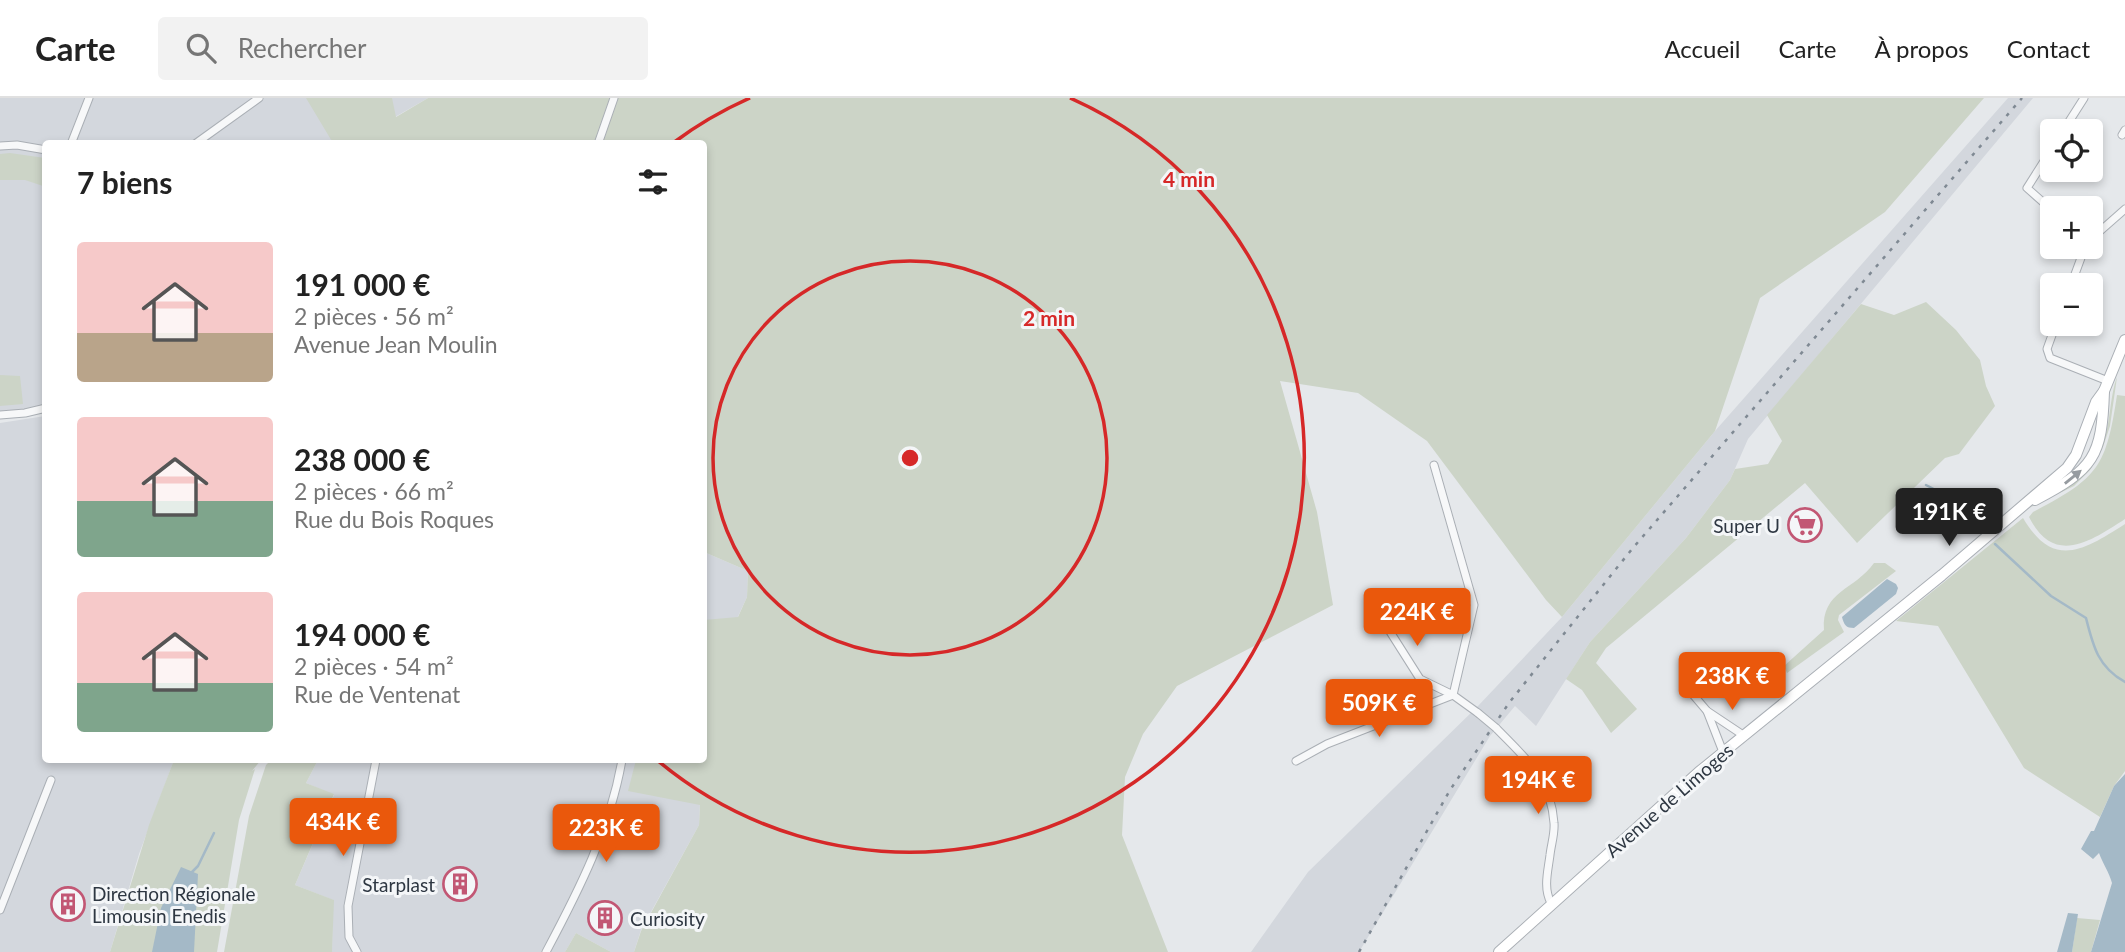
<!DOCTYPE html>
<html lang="fr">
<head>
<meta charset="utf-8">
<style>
	:root { --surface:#fff; --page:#f2f2f2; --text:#222; --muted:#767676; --line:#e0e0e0; --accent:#ea580c }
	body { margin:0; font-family:Lato,sans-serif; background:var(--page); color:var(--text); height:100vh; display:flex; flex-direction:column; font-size:26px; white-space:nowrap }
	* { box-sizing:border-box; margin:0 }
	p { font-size:23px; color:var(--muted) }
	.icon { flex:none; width:38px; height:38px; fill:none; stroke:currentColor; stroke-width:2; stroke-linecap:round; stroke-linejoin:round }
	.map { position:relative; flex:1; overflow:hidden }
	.panel { position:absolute; left:42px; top:42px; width:665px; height:623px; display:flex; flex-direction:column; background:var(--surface); border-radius:7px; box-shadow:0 4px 10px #0003 }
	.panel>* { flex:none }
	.buttons { position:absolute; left:2040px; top:21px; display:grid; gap:14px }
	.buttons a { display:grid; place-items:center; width:63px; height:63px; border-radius:7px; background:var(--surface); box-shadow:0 4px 10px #0003; font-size:35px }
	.price { position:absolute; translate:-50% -60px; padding:0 16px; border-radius:7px; background:var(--accent); color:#fff; font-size:23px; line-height:46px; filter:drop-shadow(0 2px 4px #0008) }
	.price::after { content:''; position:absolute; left:50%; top:42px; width:21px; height:16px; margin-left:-10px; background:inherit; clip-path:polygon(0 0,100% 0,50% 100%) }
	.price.selected { background:#222; color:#fff }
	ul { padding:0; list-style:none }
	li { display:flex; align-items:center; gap:21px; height:175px; padding:0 35px }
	li span { display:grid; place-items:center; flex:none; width:196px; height:140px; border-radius:7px; color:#555 }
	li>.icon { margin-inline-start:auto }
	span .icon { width:84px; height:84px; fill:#fffc; stroke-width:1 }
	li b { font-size:30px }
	h2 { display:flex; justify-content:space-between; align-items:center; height:84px; padding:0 35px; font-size:30px }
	header { display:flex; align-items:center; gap:42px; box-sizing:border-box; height:98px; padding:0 35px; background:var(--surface); border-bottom:2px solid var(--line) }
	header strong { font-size:33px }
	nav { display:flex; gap:38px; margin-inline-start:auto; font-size:24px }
	.search { width:490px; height:63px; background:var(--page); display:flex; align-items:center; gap:18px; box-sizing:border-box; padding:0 24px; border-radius:7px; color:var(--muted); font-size:26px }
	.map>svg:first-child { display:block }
</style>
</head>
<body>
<header>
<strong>Carte</strong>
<div class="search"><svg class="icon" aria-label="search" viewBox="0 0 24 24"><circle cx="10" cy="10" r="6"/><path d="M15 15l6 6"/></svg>Rechercher</div>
<nav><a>Accueil</a><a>Carte</a><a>À propos</a><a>Contact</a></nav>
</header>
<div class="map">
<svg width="2125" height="854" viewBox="0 0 2125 854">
	<rect width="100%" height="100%" fill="#e5e8eb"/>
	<g fill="#d3d7dd">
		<path d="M 0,0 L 428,0 L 395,19 L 331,41 L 333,45 L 46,46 L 45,313 L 0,321 Z"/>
		<path d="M 2008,0 L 2033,0 L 1748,341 L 1730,382 L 1686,440 L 1590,544 L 1536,628 L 1515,608 L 1490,638 L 1359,854 L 1251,854 L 1308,774 L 1478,608 L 1562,519 L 1715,333 Z"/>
		<path d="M 45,318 L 46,662 L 174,662 L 139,756 L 110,854 L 0,854 L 0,325 Z"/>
		<path d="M 704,454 L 748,473 L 747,499 L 705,589 L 704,628 Z"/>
		<path d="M 318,662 L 702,662 L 699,727 L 641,832 L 634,854 L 611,854 L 576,835 L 565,854 L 332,854 L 333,802 L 295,787 L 334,697 L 306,685 Z"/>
	</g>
	<g fill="#ccd4c7">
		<path d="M 306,0 L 392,0 L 396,19 L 428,0 L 1984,0 L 1885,114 L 1760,200 L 1715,333 L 1562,519 L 1546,502 L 1427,343 L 1358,295 L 1280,283 L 1317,414 L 1333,507 L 1177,588 L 1143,636 L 1125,679 L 1122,737 L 1168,854 L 634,854 L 641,833 L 699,727 L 700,707 L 628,693 L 636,662 L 704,662 L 704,522 L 738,519 L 747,499 L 748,473 L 704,454 L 704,46 L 333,45 Z"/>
		<path d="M 10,55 L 45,60 L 45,84 L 43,88 L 25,82 L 0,82 L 0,56 Z"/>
		<path d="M 1926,204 L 1956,232 L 1980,262 L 1986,288 L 1995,308 L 1959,356 L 1945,360 L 1857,445 L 1805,385 L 1606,550 L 1596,565 L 1637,611 L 1611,635 L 1582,592 L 1566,581 L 1590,544 L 1686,440 L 1730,382 L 1735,371 L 1768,366 L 1782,343 L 1767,317 L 1861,206 L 1894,217 Z"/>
		<path d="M 0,277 L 20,278 L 23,306 L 0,308 Z"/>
		<path d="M 2117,279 L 2110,328 L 2103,349 L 2090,372 L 2074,388 L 2029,410 C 2043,401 2093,362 2101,349 C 2111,330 2109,300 2117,279 Z"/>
		<path d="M 2117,297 L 2125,298 L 2125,421 C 2091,443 2054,469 2029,419 L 2033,414 C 2098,380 2106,370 2117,297 Z"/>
		<path d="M 2023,420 C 2054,472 2084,452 2125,426 L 2125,673 L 2114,688 L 2100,719 L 2024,670 L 1938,528 L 1896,523 Z"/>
		<path d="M 1874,465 L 1885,465 L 1896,473 L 1839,517 L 1838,522 L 1844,534 L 1787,575 L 1784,568 L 1824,532 C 1821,493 1855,492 1874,465 Z"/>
		<path d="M 174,662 L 261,662 L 252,673 L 255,671 L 239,722 L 217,854 L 110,854 L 149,727 Z"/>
		<path d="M 271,662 L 318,662 L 306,685 L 334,696 L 295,787 L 334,802 L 332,854 L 224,854 L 249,718 L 266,667 Z"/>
		<path d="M 2077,820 L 2100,822 L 2091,854 L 2072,854 Z"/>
		<path d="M 576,835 L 611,854 L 565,854 Z"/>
	</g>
	<g fill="#a4b9c7">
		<path d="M 1887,481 L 1896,486 L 1898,490 L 1896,496 L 1854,530 C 1846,530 1844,527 1842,519 Z"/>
		<path d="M 2125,676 L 2125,854 L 2091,854 L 2112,785 C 2109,774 2103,766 2099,755 L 2093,761 L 2081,751 L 2091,733 L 2094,733 L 2114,688 Z"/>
		<path d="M 181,769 L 198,776 L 194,854 L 152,854 L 161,810 Z"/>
		<path d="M 2068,815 L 2078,816 L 2072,854 L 2057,854 Z"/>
	</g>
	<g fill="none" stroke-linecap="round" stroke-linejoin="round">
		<g stroke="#a4b9c7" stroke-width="2.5">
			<path d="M 1926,387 L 1949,399 L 1980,430"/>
			<path d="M 1995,446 L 2051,498 L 2086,520 C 2093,548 2098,569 2125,584"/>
			<path d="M 192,774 L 198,768 L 214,735"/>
		</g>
		<g stroke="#aaafb5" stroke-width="9">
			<g id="street">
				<path d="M 2063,33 L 2084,0"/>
				<path d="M 2122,37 L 2125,32"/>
				<path d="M 71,46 L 89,0"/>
				<path d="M 195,46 L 259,0"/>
				<path d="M 598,46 L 614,0"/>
				<path d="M 0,48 L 17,47 L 46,52"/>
				<path d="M 2053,49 L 2027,90 L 2053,113"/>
				<path d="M 2091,141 L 2125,111"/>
				<path d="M 2071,187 L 2085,149"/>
				<path d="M 2056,226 L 2047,251 L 2050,260 L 2108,283"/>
				<path d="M 0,317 L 25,315 L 46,310"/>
				<path d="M 1434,367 L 1474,507 L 1453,597 L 1478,615"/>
				<path d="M 1375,510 L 1420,581 L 1453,597"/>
				<path d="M 1684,586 L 1707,613 L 1743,637"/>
				<path d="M 1707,613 L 1723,654"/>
				<path d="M 1496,630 C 1525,660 1551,680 1554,725 C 1555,735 1551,747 1550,757 C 1548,773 1543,790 1551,805"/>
				<path d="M 1296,663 L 1327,646 L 1453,597"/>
				<path d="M 0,812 L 51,682"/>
				<path d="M 357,854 L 349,839 L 348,808 L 376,662"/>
				<path d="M 546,854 C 579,792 610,731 622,662"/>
			</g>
		</g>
		<g stroke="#aaafb5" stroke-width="12">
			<g id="secondary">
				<path d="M 2035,402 C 2094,371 2102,359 2104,293"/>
				<path d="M 1499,854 L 1699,674 L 1942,477 L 2067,370 L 2076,357 L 2096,304 L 2104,293 L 2125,242"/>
			</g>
		</g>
		<use href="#street" stroke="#f7f8f9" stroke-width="7"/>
		<use href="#secondary" stroke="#fff" stroke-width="10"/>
		<path stroke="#7f8993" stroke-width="2.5" stroke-dasharray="3.5 7" stroke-linecap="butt" d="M 1359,854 L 1450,692 L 1509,605 L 1547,557 L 1632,451 L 2022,0"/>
		<g stroke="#aaafb5" stroke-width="9" stroke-linecap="butt">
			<path id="street-bridge" d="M 1478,615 L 1496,630"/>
		</g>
		<use href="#street-bridge" stroke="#f7f8f9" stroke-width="7"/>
	</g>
	<defs><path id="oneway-solid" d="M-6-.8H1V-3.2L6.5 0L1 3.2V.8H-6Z" transform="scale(1.75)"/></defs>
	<use fill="#969ba0" href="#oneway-solid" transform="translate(2073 379) rotate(-39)"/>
	<g fill="none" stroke="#d62828" stroke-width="3.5">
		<circle cx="910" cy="360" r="197"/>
		<path d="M673 45A394 394 0 0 1 750 0M1070 0A394 394 0 1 1 657 662"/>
	</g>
	<defs>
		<g id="supermarket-ring" transform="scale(1.75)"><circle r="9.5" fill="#f4f6f8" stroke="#c25774" stroke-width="1.5"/><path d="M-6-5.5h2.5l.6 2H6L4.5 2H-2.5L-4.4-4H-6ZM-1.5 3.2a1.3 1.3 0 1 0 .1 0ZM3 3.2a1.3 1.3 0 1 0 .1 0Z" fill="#c25774"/></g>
		<g id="building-ring" transform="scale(1.75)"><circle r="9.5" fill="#f4f6f8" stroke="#c25774" stroke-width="1.5"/><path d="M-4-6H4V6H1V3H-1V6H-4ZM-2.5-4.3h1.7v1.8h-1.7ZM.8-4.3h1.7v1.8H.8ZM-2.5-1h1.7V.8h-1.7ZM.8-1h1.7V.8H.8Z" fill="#c25774"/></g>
	</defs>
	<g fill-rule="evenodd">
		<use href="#supermarket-ring" x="1805" y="427"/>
		<use href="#building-ring" x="460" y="786"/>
		<use href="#building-ring" x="68" y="806"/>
		<use href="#building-ring" x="605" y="820"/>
	</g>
	<g text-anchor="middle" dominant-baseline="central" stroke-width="6" stroke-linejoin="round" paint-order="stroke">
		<g font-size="19" fill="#2e3742" stroke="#f4f6f8" text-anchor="end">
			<text x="1780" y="427">Super U</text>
			<text x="435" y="786">Starplast</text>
			<text x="92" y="795" text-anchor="start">Direction Régionale<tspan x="92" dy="22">Limousin Enedis</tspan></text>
			<text x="630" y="820" text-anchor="start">Curiosity</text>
		</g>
		<g font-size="19" fill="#2e3742" stroke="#f4f6f8">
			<text transform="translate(1669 702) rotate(-41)">Avenue de Limoges</text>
		</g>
	</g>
	<circle cx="910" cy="360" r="10" fill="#d62828" stroke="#f4f6f8" stroke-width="3.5"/>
	<g font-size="21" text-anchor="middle" font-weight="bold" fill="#d62828" stroke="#f4f6f8" stroke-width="6" stroke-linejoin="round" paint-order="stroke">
		<text x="1189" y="89">4 min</text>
		<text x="1049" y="228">2 min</text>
	</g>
</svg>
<div class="buttons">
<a><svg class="icon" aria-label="locate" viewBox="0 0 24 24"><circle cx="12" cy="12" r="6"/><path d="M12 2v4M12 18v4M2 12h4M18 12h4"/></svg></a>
<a>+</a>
<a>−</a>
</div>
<b class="price selected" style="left:1949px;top:450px">191K €</b>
<b class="price" style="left:1417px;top:550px">224K €</b>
<b class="price" style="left:1732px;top:614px">238K €</b>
<b class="price" style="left:1379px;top:641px">509K €</b>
<b class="price" style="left:1538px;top:718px">194K €</b>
<b class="price" style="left:343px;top:760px">434K €</b>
<b class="price" style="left:606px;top:766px">223K €</b>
<section class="panel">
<h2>7 biens<svg class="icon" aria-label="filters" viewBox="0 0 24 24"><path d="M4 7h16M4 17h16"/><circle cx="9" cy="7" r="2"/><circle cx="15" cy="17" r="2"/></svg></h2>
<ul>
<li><span style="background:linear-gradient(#f6c9c9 65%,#b9a48a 0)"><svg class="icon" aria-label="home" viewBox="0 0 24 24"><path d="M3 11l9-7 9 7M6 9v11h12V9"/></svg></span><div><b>191 000 €</b><p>2 pièces · 56 m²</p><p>Avenue Jean Moulin</p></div></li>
<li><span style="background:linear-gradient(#f6c9c9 60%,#7fa58c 0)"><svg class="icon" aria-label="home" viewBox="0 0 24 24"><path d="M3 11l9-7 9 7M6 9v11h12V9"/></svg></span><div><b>238 000 €</b><p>2 pièces · 66 m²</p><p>Rue du Bois Roques</p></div></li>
<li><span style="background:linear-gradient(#f6c9c9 65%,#7fa58c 0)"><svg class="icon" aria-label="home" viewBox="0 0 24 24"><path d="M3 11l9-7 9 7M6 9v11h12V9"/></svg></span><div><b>194 000 €</b><p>2 pièces · 54 m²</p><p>Rue de Ventenat</p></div></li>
</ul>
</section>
</div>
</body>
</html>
